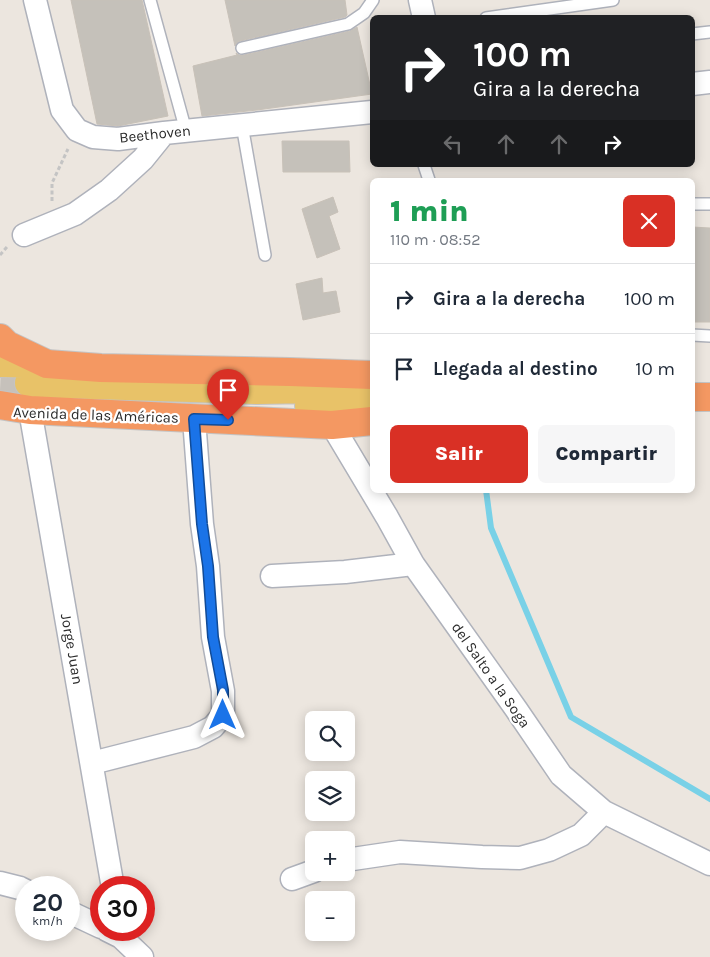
<!DOCTYPE html>
<html lang="es">
<head>
<meta charset="utf-8">
<style>
	:root { --surface:#fff; --page:#f6f6f7; --text:#1f2937; --muted:#747a83; --line:#e0e1e3; --accent:#d93025 }
	body { margin:0; font-family:Karla,sans-serif; background:var(--page); color:var(--text); height:100vh; display:flex; flex-direction:column; font-size:19px; white-space:nowrap }
	* { box-sizing:border-box; margin:0 }
	p { font-size:16px; color:var(--muted) }
	.icon { flex:none; width:28px; height:28px; fill:none; stroke:currentColor; stroke-width:2; stroke-linecap:round; stroke-linejoin:round }
	.map { position:relative; flex:1; overflow:hidden }
	.details { position:absolute; left:370px; top:178px; width:325px; height:315px; display:flex; flex-direction:column; background:var(--surface); border-radius:8px; box-shadow:0 2px 12px #0003 }
	.details>* { flex:none }
	.top-card { position:absolute; left:370px; top:15px; width:325px; height:152px; border-radius:8px; box-shadow:0 2px 12px #0003; background:#202124; color:#fff; overflow:hidden }
	.controls { position:absolute; left:305px; top:711px; display:grid; gap:10px }
	.controls a { display:grid; place-items:center; width:50px; height:50px; border-radius:8px; background:var(--surface); box-shadow:0 2px 12px #0003; font-size:25px }
	.speed { position:absolute; left:15px; top:876px; display:flex; gap:10px; font-size:25px; font-weight:700; text-align:center }
	.speed>* { display:grid; place-content:center; width:65px; height:65px; border-radius:50%; background:var(--surface); box-shadow:0 2px 12px #0003; line-height:1 }
	.speed small { font-size:12px; font-weight:400 }
	.speed .limit { border:8px solid #d22; background:#fff; color:#111 }
	.pin { position:absolute; display:grid; place-items:center; width:42px; height:42px; color:#fff; margin:-51px -21px; border-radius:50% 50% 50% 0; rotate:-45deg; box-shadow:0 0 5px #0007 }
	.pin .icon { rotate:45deg }
	.me { position:absolute; width:55px; margin:-28px; rotate:0deg; stroke-linejoin:round; filter:drop-shadow(0 0 4px #0008) }
	.turn { display:flex; align-items:center; gap:18px; height:105px; padding:0 20px; font-size:22px }
	.turn .icon { width:65px; height:65px; stroke-width:2.5 }
	.turn b { display:block; font-size:35px; line-height:42px }
	.lanes { display:flex; align-items:center; height:48px; padding:0 20px; background:#0003; justify-content:center; gap:25px; direction:ltr }
	.lanes .off { opacity:.35 }
	.round { display:grid; place-items:center; flex:none; width:52px; height:52px; border-radius:8px; background:var(--page) }
	.head { display:flex; align-items:center; justify-content:space-between; height:85px; padding:0 20px }
	h1 { font-size:30px; font-weight:800; line-height:38px; color:#1e9e55 }
	.cta { display:flex; gap:10px; margin-top:auto; padding:10px 20px }
	.cta a { flex:1; height:58px; border-radius:8px; background:var(--accent); color:#fff; font-size:20px; font-weight:800; line-height:58px; text-align:center }
	.cta a+a { background:var(--page); color:var(--text) }
	ul { padding:0; list-style:none }
	li { display:flex; align-items:center; gap:15px; height:70px; padding:0 20px; border-top:1px solid var(--line) }
	li div { flex:1 }
	li b { display:block; font-size:19px }
	li em { font-style:normal }
	.map>svg:first-child { display:block }
	.lines { fill:none; stroke-linecap:round; stroke-linejoin:round }
	.stream { stroke:#79d1e7; stroke-width:6 }
	.building { fill:#c5c1ba; stroke:#c8c1b8 }
	.primary-tunnel { stroke:#c6c1bb; stroke-width:28; stroke-dasharray:28 14; stroke-linecap:butt }
	.lane-casing { stroke:#afb2bb; stroke-width:14 }
	.street-casing { stroke:#afb2bb; stroke-width:25 }
	.primary-casing { stroke:#c4c4c4; stroke-width:30 }
	.highway-casing { stroke:#c4c4c4; stroke-width:30 }
	.path { stroke:#c4c4c4; stroke-width:3; stroke-dasharray:4 2.5; stroke-linecap:butt }
	.lane { stroke:#fff; stroke-width:11 }
	.street { stroke:#fff; stroke-width:22 }
	.primary { stroke:#e8c268; stroke-width:28 }
	.highway { stroke:#f49862; stroke-width:28 }
	.route-casing { stroke:#114b97; stroke-width:12 }
	.route { stroke:#1a73e8; stroke-width:9 }
	.labels { text-anchor:middle; dominant-baseline:central; stroke-width:4.5; stroke-linejoin:round; paint-order:stroke }
	.street-label { font-size:15px; fill:#2c2c2c; stroke:#fff }
</style>
</head>
<body>
<div class="map">
<svg width="710" height="957" viewBox="0 0 710 957">
	<rect width="100%" height="100%" fill="#ece6df"/>
	<g class="lines">
		<path class="stream" d="M486,490l5,38 80,189 139,82"/>
	</g>
	<path class="building" d="M71,0h71l26,116 -50,10 -21,-2z
		M225,0h120l2,15 -2,2 -105,24 -3,2 -2,3z
		M357,27l15,67 -115,16 -55,6 -9,-50 44,-11 -1,-2 3,2h5l106,-24z
		M282,141h67l1,31h-67z
		M333,197l5,15 -9,4 11,33 -23,9 -15,-49z
		M692,227l18,1v94h-18z
		M322,278l1,15 13,-2 4,21 -37,8 -7,-36z"/>
	<g class="lines">
		<path class="primary-tunnel" d="M0,391l31,1"/>
		<defs>
			<path id="lane" d="M150,0l36,131
				M486,18l127,-18
				M692,34l18,-2
				M242,48l106,-24 16,-11 9,-13
				M242,125l23,130
				M424,165l5,15
				M692,204h18
				M692,335l18,1"/>
			<path id="street" d="M35,0l27,110 15,20 16,7 25,2 46,-6 208,-21
				M420,0l4,18
				M692,84l18,-2
				M24,235l51,-21 34,-24 34,-31 21,-26
				M30,410l83,478
				M332,425l55,92 26,47 103,145 45,66 43,37 106,52
				M272,576l73,-4 68,-8
				M92,763l102,-26 19,-10 10,-12v-24l-10,-54 -5,-71 -6,-42 -8,-105
				M346,860l54,-8 82,5 38,1 29,-8 32,-15 23,-23
				M292,879l22,-8
				M0,883l20,5 6,3
				M69,912l32,15
				M107,930l14,7 21,20"/>
			<path id="primary" d="M0,363l47,1
				M29,383l228,7 115,-2
				M309,406l63,4"/>
			<path id="highway" d="M0,338l7,7 40,19 54,4 189,4 82,3
				M692,397h18
				M0,405l30,5 302,15 40,-4"/>
		</defs>
		<use href="#lane" class="lane-casing"/>
		<use href="#street" class="street-casing"/>
		<use href="#primary" class="primary-casing"/>
		<use href="#highway" class="highway-casing"/>
		<path class="path" d="M52,201v-18l16,-34
			M0,255l7,-8"/>
		<use href="#lane" class="lane"/>
		<use href="#street" class="street"/>
		<use href="#primary" class="primary"/>
		<use href="#highway" class="highway"/>
	</g>
	<g class="lines">
		<defs>
			<path id="route" d="M223,715v-25l-10,-53 -5,-71 -6,-42 -8,-105 34,1"/>
		</defs>
		<use href="#route" class="route-casing"/>
		<use href="#route" class="route"/>
	</g>
	<g class="labels">
		<g class="street-label">
			<text transform="translate(155 134) rotate(-6)">Beethoven</text>
			<text transform="translate(96 415) rotate(2)">Avenida de las Américas</text>
			<text transform="translate(72 649) rotate(80)">Jorge Juan</text>
			<text transform="translate(491 675) rotate(55)">del Salto a la Soga</text>
		</g>
	</g>
</svg>
<div class="controls">
<a><svg class="icon" aria-label="search" viewBox="0 0 24 24"><circle cx="10" cy="10" r="6"/><path d="M15 15l6 6"/></svg></a>
<a><svg class="icon" aria-label="layers" viewBox="0 0 24 24"><path d="M12 4l9 5-9 5-9-5zM3 14l9 5 9-5"/></svg></a>
<a>+</a>
<a>−</a>
</div>
<div class="speed"><div>20<small>km/h</small></div><div class="limit">30</div></div>
<div class="pin" style="left:228px;top:420px;background:#d93025"><svg class="icon" aria-label="arrive" viewBox="0 0 24 24"><path d="M6 21V4h12l-3 4 3 4H6"/></svg></div>
<svg class="me" style="left:223px;top:715px" viewBox="-20 -20 40 40"><path d="M0-17L14 15 0 8-14 15z" fill="#1a73e8" stroke="#fff" stroke-width="4"/></svg>
<div class="top-card">
<div class="turn"><svg class="icon" aria-label="right" viewBox="0 0 24 24"><path d="M7 20v-9h11M14 6l5 5-5 5"/></svg><div><b>100 m</b>Gira a la derecha</div></div>
<div class="lanes"><svg class="icon off" aria-label="left" viewBox="0 0 24 24"><path d="M17 20v-9H6M10 6l-5 5 5 5"/></svg><svg class="icon off" aria-label="ahead" viewBox="0 0 24 24"><path d="M12 20V5M6 11l6-6 6 6"/></svg><svg class="icon off" aria-label="ahead" viewBox="0 0 24 24"><path d="M12 20V5M6 11l6-6 6 6"/></svg><svg class="icon" aria-label="right" viewBox="0 0 24 24"><path d="M7 20v-9h11M14 6l5 5-5 5"/></svg></div>
</div>
<section class="details">
<div class="head"><div><h1>1 min</h1><p>110 m · 08:52</p></div><a class="round" style="background:#d93025;color:#fff"><svg class="icon" aria-label="close" viewBox="0 0 24 24"><path d="M6 6l12 12M18 6L6 18"/></svg></a></div>
<ul>
<li><svg class="icon" aria-label="right" viewBox="0 0 24 24"><path d="M7 20v-9h11M14 6l5 5-5 5"/></svg><div><b>Gira a la derecha</b></div><em>100 m</em></li>
<li><svg class="icon" aria-label="arrive" viewBox="0 0 24 24"><path d="M6 21V4h12l-3 4 3 4H6"/></svg><div><b>Llegada al destino</b></div><em>10 m</em></li>
</ul>
<div class="cta"><a>Salir</a><a>Compartir</a></div>
</section>
</div>
</body>
</html>
